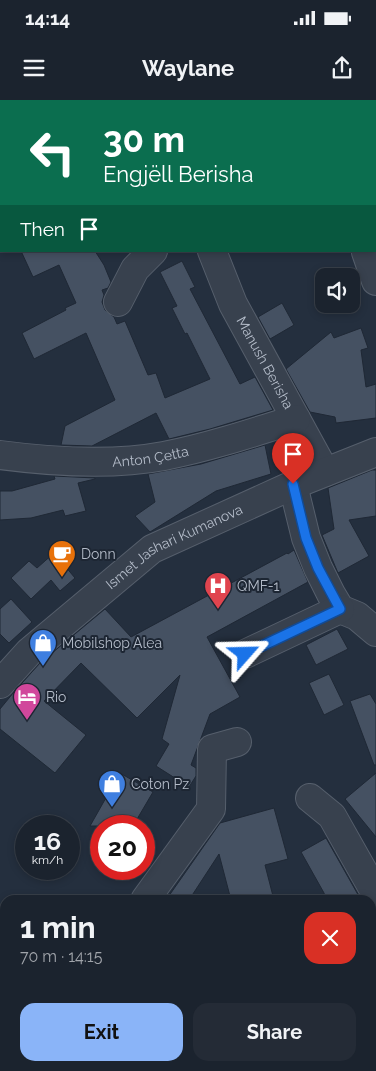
<!DOCTYPE html>
<html lang="en">
<head>
<meta charset="utf-8">
<style>
	:root { --surface:#1b232e; --page:#242b36; --text:#f1f3f6; --muted:#a0a4aa; --line:#39404a; --accent:#8ab4f8 }
	body { margin:0; font-family:Raleway,sans-serif; background:var(--page); color:var(--text); height:100vh; display:flex; flex-direction:column; font-size:19px; white-space:nowrap }
	* { box-sizing:border-box; margin:0 }
	p { font-size:16px; color:var(--muted) }
	.icon { flex:none; width:28px; height:28px; fill:none; stroke:currentColor; stroke-width:2; stroke-linecap:round; stroke-linejoin:round }
	.map { position:relative; flex:1; overflow:hidden }
	.details { position:absolute; left:0px; top:795px; width:376px; height:176px; display:flex; flex-direction:column; background:var(--surface); border-radius:15px 15px 0 0; box-shadow:0 2px 8px #0003,0 0 0 1px var(--line) }
	.details>* { flex:none }
	.hud { position:absolute; left:0px; top:0px; width:376px; height:152px; box-shadow:0 2px 8px #0003,0 0 0 1px var(--line); background:#0b6e4f; color:#fff; overflow:hidden }
	.fabs { position:absolute; left:315px; top:168px; display:grid; gap:10px }
	.fabs a { display:grid; place-items:center; width:45px; height:45px; border-radius:10px; background:var(--surface); box-shadow:0 2px 8px #0003,0 0 0 1px var(--line); font-size:25px }
	.speed { position:absolute; left:15px; top:715px; display:flex; gap:10px; font-size:25px; font-weight:700; text-align:center }
	.speed>* { display:grid; place-content:center; width:65px; height:65px; border-radius:50%; background:var(--surface); box-shadow:0 2px 8px #0003,0 0 0 1px var(--line); line-height:1 }
	.speed small { font-size:12px; font-weight:400 }
	.speed .limit { border:8px solid #d22; background:#fff; color:#111 }
	.pin { position:absolute; display:grid; place-items:center; width:42px; height:42px; color:#fff; margin:-51px -21px; border-radius:50% 50% 50% 0; rotate:-45deg; box-shadow:0 0 5px #0007 }
	.pin .icon { rotate:45deg }
	.me { position:absolute; width:55px; margin:-28px; rotate:65deg; stroke-linejoin:round; filter:drop-shadow(0 0 4px #0008) }
	.turn { display:flex; align-items:center; gap:18px; height:105px; padding:0 20px; font-size:22px }
	.turn .icon { width:65px; height:65px; stroke-width:2.5 }
	.turn b { display:block; font-size:35px; line-height:42px }
	.then { display:flex; align-items:center; height:48px; padding:0 20px; background:#0003; gap:10px; font-size:19px }
	.round { display:grid; place-items:center; flex:none; width:52px; height:52px; border-radius:15px; background:var(--page) }
	.summary { display:flex; align-items:center; justify-content:space-between; height:85px; padding:0 20px }
	h1 { font-size:30px; font-weight:700; line-height:38px }
	.button { display:flex; gap:10px; margin-top:auto; padding:10px 20px }
	.button a { flex:1; height:58px; border-radius:15px; background:var(--accent); color:#111; font-size:20px; font-weight:700; line-height:58px; text-align:center }
	.button a+a { background:var(--page); color:var(--text) }
	.status { display:flex; justify-content:space-between; align-items:center; height:35px; padding:0 25px; background:var(--surface); direction:ltr }
	.status svg { height:14px; fill:currentColor }
	header { display:flex; justify-content:space-between; align-items:center; height:65px; padding:0 20px; background:var(--surface); font-size:22px; font-weight:700 }
	.map>svg:first-child { display:block }
	.building { fill:#455162; stroke:#1f2835 }
	.lines { fill:none; stroke-linecap:round; stroke-linejoin:round }
	.minor-casing { stroke:#565f6c; stroke-width:30 }
	.minor { stroke:#38414e; stroke-width:28 }
	.route-casing { stroke:#114b97; stroke-width:12 }
	.route { stroke:#1a73e8; stroke-width:9 }
	.labels { text-anchor:middle; dominant-baseline:central; stroke-width:4; stroke-linejoin:round; paint-order:stroke }
	.street-label { font-size:14px; fill:#b4bcc9; stroke:#1d2633 }
	.poi-label { font-size:14px; fill:#b4bcc9; stroke:#1d2633; text-anchor:start }
</style>
</head>
<body>
<div class="status"><b>14:14</b><svg viewBox="0 0 49 12"><path d="M0 12V9h3v3zM5 12V6h3v6zM10 12V3h3v9zM15 12V0h3v12zM26 1h20v11H26zM47 4h2v5h-2z"/></svg></div>
<header><svg class="icon" aria-label="menu" viewBox="0 0 24 24"><path d="M4 6h16M4 12h16M4 18h16"/></svg>Waylane<svg class="icon" aria-label="share" viewBox="0 0 24 24"><path d="M12 15V3M7 8l5-5 5 5M5 13v7h14v-7"/></svg></header>
<div class="map">
<svg width="376" height="971" viewBox="0 0 376 971">
	<rect width="100%" height="100%" fill="#242f3e"/>
	<path class="building" d="M21,151h74l9,14 7,17 -3,6 -6,2 2,5 -2,7 3,8 9,7 3,7 8,-3 23,54 8,-2 9,25 45,-19 -23,-46 -2,1 -13,-26 5,-2 -17,-34 22,-11 13,26 -5,2 50,95 15,-7 18,33 -63,19 -41,10 -13,-26 -64,33 -31,-1 4,-19 50,-26 -29,-67 -52,26 -12,-26 44,-23 -1,-2 11,-5 -17,-38 -26,12z
		M282,203l12,22 -24,14 -12,-22z
		M361,228l7,20 -7,2 5,37 10,-3v34l-40,5 -1,-6 -25,-5 -24,-43 45,-37 3,6z
		M265,345l6,29 -55,17 -66,41 -15,-16 20,-14 -7,-28 53,-10z
		M372,370h4v46l-27,4 20,36 -31,17 -16,-38 12,-6 -6,-41z
		M54,376l41,2v1l-17,4 8,28 -21,5 -2,-6 -32,8 -31,2v-29h12l43,-12z
		M294,450l14,32 -101,55 33,60 -30,17 -19,51 5,3v8l-7,11 -33,-21 13,-22 -7,-5 18,-64 -43,43 -56,-55 -37,38 42,34 -31,38 -55,-44v-20l14,-17 26,-29 65,-54 26,28 156,-84 1,1z
		M54,453l21,25 -15,13 -9,-11 -20,19 -20,-21 18,-17 8,7z
		M11,499l21,23 -23,21 -9,-9v-25z
		M337,529l11,20 -32,16 -10,-20z
		M329,574l15,31 -20,10 -15,-32z
		M370,594l6,10v61h-2l-24,-64z
		M120,673l33,19 -20,34h-43z
		M376,673v64l-31,-38z
		M274,708l14,51 -23,6 9,35h-43l-12,-46 -30,46h-23l54,-77z
		M326,738l35,62h-35l-2,-7 -23,-41z"/>
	<g class="lines">
		<defs>
			<g id="minor">
				<path d="M150,0v1"/>
				<path d="M330,1l3,-1"/>
				<path id="s1" d="M212,151l21,53 92,168"/>
				<path d="M366,152l10,29"/>
				<path d="M118,202l17,-33 18,-18"/>
				<path id="s2" d="M0,355c53,7 111,11 164,1 45,-9 88,-23 132,-37"/>
				<path d="M293,385l13,53 12,30 13,26 9,15 17,7 19,16"/>
				<path d="M245,554l95,-45"/>
				<path id="s3" d="M0,584l29,-32 123,-103 141,-64 83,-33"/>
				<path d="M310,698l22,18 44,78"/>
				<path d="M145,800l66,-91 1,-60 25,-7"/>
				<path d="M371,827l5,-3"/>
				<path d="M257,966l5,5"/>
				<path d="M127,971l14,-5"/>
			</g>
		</defs>
		<use href="#minor" class="minor-casing"/>
		<use href="#minor" class="minor"/>
	</g>
	<g class="lines">
		<defs>
			<path id="route" d="M245,554l95,-45 -22,-41 -12,-30 -13,-54"/>
		</defs>
		<use href="#route" class="route-casing"/>
		<use href="#route" class="route"/>
	</g>
	<defs>
		<symbol id="cafe-pin" viewBox="-11 -11 22 30"><path d="M0 17L-7.5 6A9.5 9.5 0 1 1 7.5 6Z" fill="#e8710a" stroke="#1d2633"/><path d="M-5.5-4.5H6V0H3Q3 3.5 0 3.5H-2.5Q-5.5 3.5-5.5 0ZM3-3.2v2h1.7v-2ZM-6 4.5H4V6H-6Z" fill="#fff"/></symbol>
		<symbol id="hospital-pin" viewBox="-11 -11 22 30"><path d="M0 17L-7.5 6A9.5 9.5 0 1 1 7.5 6Z" fill="#e0444e" stroke="#1d2633"/><path d="M-5-5h3v3.5h4V-5h3V5h-3V1.5h-4V5h-3Z" fill="#fff"/></symbol>
		<symbol id="shop-pin" viewBox="-11 -11 22 30"><path d="M0 17L-7.5 6A9.5 9.5 0 1 1 7.5 6Z" fill="#3f7fe0" stroke="#1d2633"/><path d="M-5-2.5h2.3a2.7 3.5 0 0 1 5.4 0H5L5.5 6h-11ZM-1.5-2.5h3a1.5 2.3 0 0 0-3 0Z" fill="#fff"/></symbol>
		<symbol id="hotel-pin" viewBox="-11 -11 22 30"><path d="M0 17L-7.5 6A9.5 9.5 0 1 1 7.5 6Z" fill="#d1479c" stroke="#1d2633"/><path d="M-6-4.5h1.5V1H6V5H4.5V3h-9V5H-6ZM-4 0a1.8 1.8 0 1 1 3.6 0ZM.5 0V-2.5h3Q6-2.5 6 0Z" fill="#fff"/></symbol>
	</defs>
	<g fill-rule="evenodd">
		<use href="#cafe-pin" x="46" y="438" width="32" height="43"/>
		<use href="#hospital-pin" x="202" y="470" width="32" height="43"/>
		<use href="#shop-pin" x="27" y="527" width="32" height="43"/>
		<use href="#hotel-pin" x="11" y="581" width="32" height="43"/>
		<use href="#shop-pin" x="96" y="668" width="32" height="43"/>
	</g>
	<g class="labels">
		<g class="street-label">
			<text stroke="none"><textPath href="#s1" startOffset="124">Manush Berisha</textPath></text>
			<text stroke="none"><textPath href="#s2" startOffset="151">Anton Çetta</textPath></text>
			<text stroke="none"><textPath href="#s3" startOffset="224">Ismet Jashari Kumanova</textPath></text>
		</g>
		<g class="poi-label">
			<text x="81" y="454">Donn</text>
			<text x="237" y="486">QMF-1</text>
			<text x="62" y="543">Mobilshop Alea</text>
			<text x="46" y="597">Rio</text>
			<text x="131" y="684">Coton Pz</text>
		</g>
	</g>
</svg>
<div class="fabs">
<a><svg class="icon" aria-label="sound" viewBox="0 0 24 24"><path d="M4 9h4l5-4v14l-5-4H4zM17 9q2 3 0 6"/></svg></a>
</div>
<div class="speed"><div>16<small>km/h</small></div><div class="limit">20</div></div>
<div class="pin" style="left:293px;top:384px;background:#d93025"><svg class="icon" aria-label="arrive" viewBox="0 0 24 24"><path d="M6 21V4h12l-3 4 3 4H6"/></svg></div>
<svg class="me" style="left:245px;top:554px" viewBox="-20 -20 40 40"><path d="M0-17L14 15 0 8-14 15z" fill="#1a73e8" stroke="#fff" stroke-width="4"/></svg>
<div class="hud">
<div class="turn"><svg class="icon" aria-label="left" viewBox="0 0 24 24"><path d="M17 20v-9H6M10 6l-5 5 5 5"/></svg><div><b>30 m</b>Engjëll Berisha</div></div>
<div class="then">Then<svg class="icon" aria-label="arrive" viewBox="0 0 24 24"><path d="M6 21V4h12l-3 4 3 4H6"/></svg></div>
</div>
<section class="details">
<div class="summary"><div><h1>1 min</h1><p>70 m · 14:15</p></div><a class="round" style="background:#d93025;color:#fff"><svg class="icon" aria-label="close" viewBox="0 0 24 24"><path d="M6 6l12 12M18 6L6 18"/></svg></a></div>
<div class="button"><a>Exit</a><a>Share</a></div>
</section>
</div>
</body>
</html>
